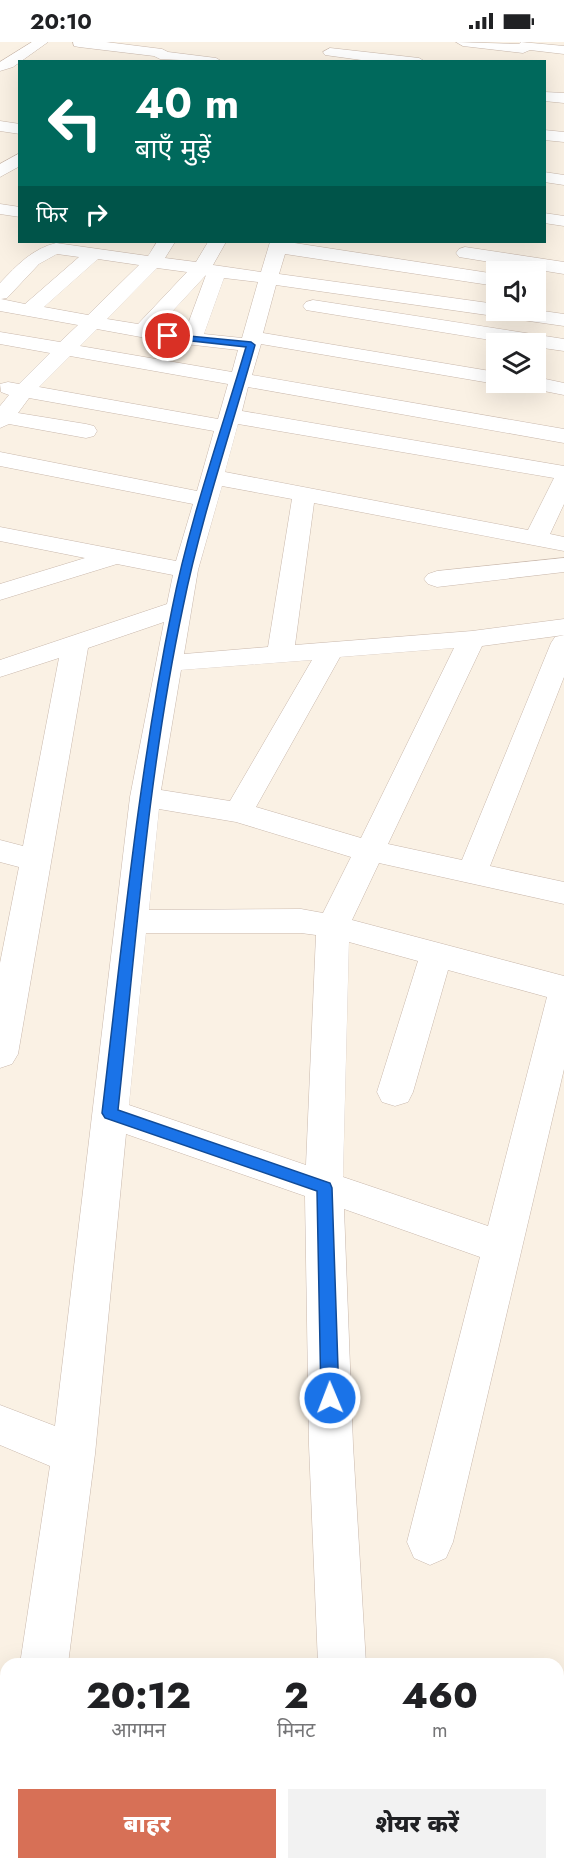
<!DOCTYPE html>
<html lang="hi">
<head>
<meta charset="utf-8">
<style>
	:root { --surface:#fff; --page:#f2f2f2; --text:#202124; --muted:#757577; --accent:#d77056 }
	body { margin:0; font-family:Jost,"Noto Sans Devanagari",sans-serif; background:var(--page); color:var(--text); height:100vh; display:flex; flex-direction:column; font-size:22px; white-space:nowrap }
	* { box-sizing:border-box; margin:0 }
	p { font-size:20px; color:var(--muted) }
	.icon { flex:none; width:33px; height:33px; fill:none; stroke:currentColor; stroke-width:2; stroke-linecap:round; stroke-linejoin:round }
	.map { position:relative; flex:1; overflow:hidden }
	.sheet { position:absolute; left:0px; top:1616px; width:564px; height:212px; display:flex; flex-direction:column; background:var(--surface); border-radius:18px 18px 0 0; box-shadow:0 6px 24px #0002 }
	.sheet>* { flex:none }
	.banner { position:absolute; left:18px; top:18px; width:528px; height:183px; border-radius:0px; box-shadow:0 6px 24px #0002; background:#00695c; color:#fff; overflow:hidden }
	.tools { position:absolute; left:486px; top:219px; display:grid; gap:12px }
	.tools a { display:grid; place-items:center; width:60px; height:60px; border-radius:0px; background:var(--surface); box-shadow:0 6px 24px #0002; font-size:30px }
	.pin { position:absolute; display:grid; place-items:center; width:51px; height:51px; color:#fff; margin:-26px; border:3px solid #fff; border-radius:50%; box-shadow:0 2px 6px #0007 }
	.me { position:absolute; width:66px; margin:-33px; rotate:359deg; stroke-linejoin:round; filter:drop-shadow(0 0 4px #0008) }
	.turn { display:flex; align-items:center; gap:21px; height:126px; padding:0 18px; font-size:27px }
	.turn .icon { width:78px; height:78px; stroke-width:2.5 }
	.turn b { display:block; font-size:42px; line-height:51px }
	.then { display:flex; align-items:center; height:57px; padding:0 18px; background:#0003; gap:12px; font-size:22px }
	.eta { display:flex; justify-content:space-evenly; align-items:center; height:102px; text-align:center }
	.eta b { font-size:36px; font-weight:800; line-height:42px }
	.cta { display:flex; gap:12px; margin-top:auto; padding:12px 18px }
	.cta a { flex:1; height:69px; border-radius:0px; background:var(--accent); color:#fff; font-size:24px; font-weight:800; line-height:69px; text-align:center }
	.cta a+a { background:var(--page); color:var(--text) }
	.status { display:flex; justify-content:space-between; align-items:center; height:42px; padding:0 30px; background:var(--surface); direction:ltr }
	.status svg { height:16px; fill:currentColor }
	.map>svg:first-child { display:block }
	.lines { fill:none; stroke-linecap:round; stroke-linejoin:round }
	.minor-casing { stroke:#c9b8ac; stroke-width:1 }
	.minor { fill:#fff; fill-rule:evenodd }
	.route { fill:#1a73e8; stroke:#114b97; stroke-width:1.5 }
</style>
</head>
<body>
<div class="status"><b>20:10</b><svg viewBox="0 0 49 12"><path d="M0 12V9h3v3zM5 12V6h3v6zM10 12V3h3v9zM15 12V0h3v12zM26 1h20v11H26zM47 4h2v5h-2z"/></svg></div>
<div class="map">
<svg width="564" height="1826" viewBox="0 0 564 1826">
	<rect width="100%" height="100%" fill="#faf1e4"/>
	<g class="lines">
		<defs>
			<path id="minor" d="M32,0h16l-35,25 -13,4v-9z
				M73,0h33l56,7 6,3 48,6 7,4 -63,-3 -6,-3 -75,-9 -5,-1z
				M456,0l63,2 2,-2 43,4v8l-34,-4 -7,3 -60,-7z
				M330,6l89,10 7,4h-50l-51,-7 -2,-3z
				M544,50l20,1v10l-20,-2z
				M0,79l20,3v10l-20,-3z
				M544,88l20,2v10l-20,-2z
				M20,111v13l-20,11v-13z
				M544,130l20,3v10l-20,-3z
				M0,162l20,3v10l-20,-3z
				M544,171l20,3v10l-20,-3z
				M157,200h18l-10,16 31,4 12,-20h18l-13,23 48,7 9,-30h18l208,32v12l-211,-32 -6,20 217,30v6h40l28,4v12l-288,-41 -13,48 233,39v10h7l-7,2 -235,-40 -9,31 312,54v14l-316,-56 -6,24 322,55v38l-14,30 14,3v14l-250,-48 -19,142 177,-14 92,-12v16l-82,11 -94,198 74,16 89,-217 4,-6 9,-2v42l-74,189 74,16v22l-185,-41 -27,57 212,56v93l-111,473 -7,16 -16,7 -16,-7 -7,-16 73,-285 -136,-48 9,236 13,219h-48l-9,-219 -4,-249 -179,-62 -31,320 -27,210h-48l30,-198 -50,-21v-40l55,21 75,-629 34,-175 -76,26 -70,406 -6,10 -12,4v-105l19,-96 -19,-5v-22l23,6 36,-188 -59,19v-17l167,-56 6,-29 -56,-11 -117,36v-16l85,-26 -85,-17v-14l176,34 17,-57 -193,-38v-14l197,39 17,-60 -185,-33 -11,15 68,11 8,2 3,5 -3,5 -8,2 -77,-14 -9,4v-22l9,-11 -8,-3 -1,-8 8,-2 11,2 31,-31 -50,-9v-12l60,10 18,-17 -78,-14v-28c17,-18 32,-34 56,-40l92,13zM57,212l22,3 -54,47 -24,-5 6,-1 32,-34zM98,217l41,6 -51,50 -44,-8zM157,226l30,4 -49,52 -31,-5zM206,233l-21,57 -28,-4zM224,236l34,4 -16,56 -38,-4zM97,287l71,13 70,8 -6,22 -152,-26zM70,314l158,28 -10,35 -179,-32zM238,382l316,54 -26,52 -303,-58zM222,444l70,13 -24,148 -84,7 14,-84zM454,606l-93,190 -105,-31 84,-150zM312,618l-82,141 -69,-11 20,-120zM159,767l77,13 115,35 -28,56 -22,-4 -152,1zM146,891h155l15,2 -10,230 -177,-60zM349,900l69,19 -41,131 5,10 13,4 13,-4 5,-10 35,-122 99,27 -59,229 -145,-49z
				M465,205l99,15v12l-105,-17 -3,-4 3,-4z
				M313,258l251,39v12l-28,-4v-3h-21l-209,-34 -3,-4 3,-4z
				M536,335l28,6v12l-45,-9 -3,-4h20z
				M564,516v14l-127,15 -9,-3 -4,-5 4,-5 9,-3z
				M6,1800v21h37l-1,5h-42v-24z
				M325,1821h52v5h-52z
				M443,1821h64l2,5h-64z"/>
		</defs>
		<use href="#minor" class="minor-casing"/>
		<use href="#minor" class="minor"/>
	</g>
	<path class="route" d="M168,292l83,8 4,3c-24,86 -54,173 -72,262 -35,165 -47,335 -65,503l212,73 2,5 7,210 -3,6 -6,2 -6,-2 -3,-6 -4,-207 -212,-73 -3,-5c20,-168 36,-337 70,-504 17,-87 49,-177 74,-262l-81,-9v-3z"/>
</svg>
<div class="tools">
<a><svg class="icon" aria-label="sound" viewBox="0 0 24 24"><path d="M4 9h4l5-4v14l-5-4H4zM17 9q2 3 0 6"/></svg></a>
<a><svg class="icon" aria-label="layers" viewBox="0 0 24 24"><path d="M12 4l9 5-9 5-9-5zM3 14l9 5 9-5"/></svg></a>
</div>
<div class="pin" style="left:168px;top:294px;background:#d93025"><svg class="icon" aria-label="arrive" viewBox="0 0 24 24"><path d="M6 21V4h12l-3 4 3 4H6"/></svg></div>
<svg class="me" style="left:330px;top:1356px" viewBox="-20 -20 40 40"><circle r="17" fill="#1a73e8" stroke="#fff" stroke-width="3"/><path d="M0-11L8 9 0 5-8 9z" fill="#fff"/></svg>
<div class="banner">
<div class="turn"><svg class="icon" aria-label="left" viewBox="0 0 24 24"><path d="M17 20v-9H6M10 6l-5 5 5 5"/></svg><div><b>40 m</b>बाएँ मुड़ें</div></div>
<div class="then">फिर<svg class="icon" aria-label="right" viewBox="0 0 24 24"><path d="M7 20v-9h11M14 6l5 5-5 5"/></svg></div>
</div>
<section class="sheet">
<div class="eta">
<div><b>20:12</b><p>आगमन</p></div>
<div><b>2</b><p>मिनट</p></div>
<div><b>460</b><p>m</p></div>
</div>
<div class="cta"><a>बाहर</a><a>शेयर करें</a></div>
</section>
</div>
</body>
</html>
